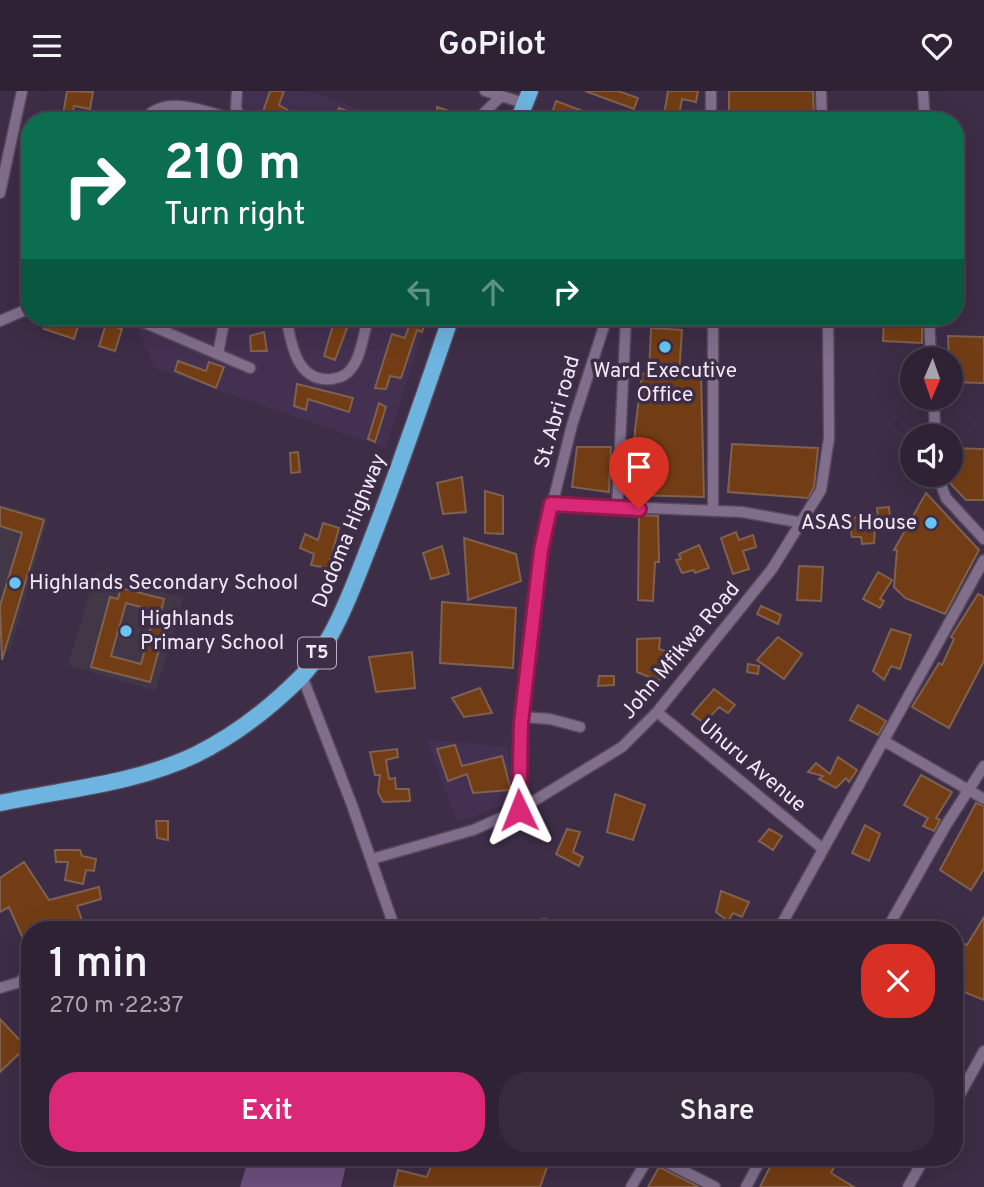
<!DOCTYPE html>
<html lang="en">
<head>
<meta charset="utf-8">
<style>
	:root { --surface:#2e2234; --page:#362a3c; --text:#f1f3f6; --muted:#a7a4ac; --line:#493f4f; --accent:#db2777 }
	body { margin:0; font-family:Overpass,sans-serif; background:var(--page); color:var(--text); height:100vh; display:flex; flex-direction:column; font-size:26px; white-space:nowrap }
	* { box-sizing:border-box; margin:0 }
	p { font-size:23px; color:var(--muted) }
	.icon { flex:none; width:38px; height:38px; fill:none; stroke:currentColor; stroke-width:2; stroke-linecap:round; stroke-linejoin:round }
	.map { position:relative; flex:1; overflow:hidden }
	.sheet { position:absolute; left:21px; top:830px; width:942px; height:245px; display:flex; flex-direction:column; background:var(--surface); border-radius:28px; box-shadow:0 7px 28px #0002,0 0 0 2px var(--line) }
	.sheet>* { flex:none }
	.banner { position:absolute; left:21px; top:21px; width:943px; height:214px; border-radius:28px; box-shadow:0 7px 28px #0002,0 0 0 2px var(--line); background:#0b6e4f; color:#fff; overflow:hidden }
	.needle { width:46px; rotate:182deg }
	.controls { position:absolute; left:900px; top:256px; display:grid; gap:14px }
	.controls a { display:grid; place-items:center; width:63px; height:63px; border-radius:50%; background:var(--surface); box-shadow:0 7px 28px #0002,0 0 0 2px var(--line); font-size:35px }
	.pin { position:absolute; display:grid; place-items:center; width:60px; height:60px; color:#fff; margin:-72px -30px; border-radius:50% 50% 50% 0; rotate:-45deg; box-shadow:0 0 7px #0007 }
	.pin .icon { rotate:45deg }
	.me { position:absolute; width:77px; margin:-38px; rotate:358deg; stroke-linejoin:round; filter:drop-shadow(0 0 5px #0008) }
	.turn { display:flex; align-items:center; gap:24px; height:147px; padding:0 28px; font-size:32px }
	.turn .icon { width:91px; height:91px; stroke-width:2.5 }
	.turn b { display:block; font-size:49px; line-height:60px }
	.lanes { display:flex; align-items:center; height:66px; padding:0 28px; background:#0003; justify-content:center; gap:35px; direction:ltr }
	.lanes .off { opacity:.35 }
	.round { display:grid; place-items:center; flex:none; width:74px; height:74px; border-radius:28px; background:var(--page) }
	.head { display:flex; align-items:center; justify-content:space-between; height:119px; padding:0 28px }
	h1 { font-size:42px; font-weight:600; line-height:52px }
	.action { display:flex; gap:14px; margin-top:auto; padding:14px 28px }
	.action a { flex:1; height:80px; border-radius:28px; background:var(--accent); color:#fff; font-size:28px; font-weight:600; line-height:80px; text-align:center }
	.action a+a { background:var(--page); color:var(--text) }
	header { display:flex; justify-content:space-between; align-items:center; height:91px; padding:0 28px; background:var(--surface); font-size:32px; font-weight:600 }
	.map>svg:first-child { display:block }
	.built { fill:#443050 }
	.education { fill:#423747 }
	.green { fill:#6c4e7d }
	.building { fill:#723d14; stroke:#7f614e; stroke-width:2; fill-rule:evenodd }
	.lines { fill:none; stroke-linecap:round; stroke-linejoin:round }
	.minor-casing { stroke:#56485d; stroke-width:13 }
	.trunk-casing { stroke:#56485d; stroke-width:19 }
	.minor { stroke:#806e8b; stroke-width:10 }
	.trunk { stroke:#6db4e0; stroke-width:16 }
	.route-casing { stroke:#8e194d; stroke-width:18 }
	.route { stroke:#db2777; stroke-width:12 }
	.poi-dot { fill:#66c4ef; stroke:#3d2d46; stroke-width:2.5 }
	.labels { text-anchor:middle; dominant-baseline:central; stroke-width:7; stroke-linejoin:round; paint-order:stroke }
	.shield { fill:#3d2d46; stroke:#bcb1c3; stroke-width:2 }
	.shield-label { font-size:19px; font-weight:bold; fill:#f3e9f9 }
	.poi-label { font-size:21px; fill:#f3e9f9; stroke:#3d2d46; text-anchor:start }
	.street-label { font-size:21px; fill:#f3e9f9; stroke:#3d2d46 }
</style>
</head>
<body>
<header><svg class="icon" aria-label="menu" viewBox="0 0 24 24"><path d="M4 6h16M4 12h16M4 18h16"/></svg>GoPilot<svg class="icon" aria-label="heart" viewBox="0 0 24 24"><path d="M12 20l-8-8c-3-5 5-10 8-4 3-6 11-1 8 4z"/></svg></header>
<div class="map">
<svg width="984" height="1096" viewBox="0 0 984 1096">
	<rect width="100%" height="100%" fill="#3d2d46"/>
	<path class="built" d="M245,0h65l83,30h-160z
		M177,16l48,14h-55z
		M132,226h296l-43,131 -230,-80z
		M426,648l81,8 9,54 -59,21z"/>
	<path class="education" d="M0,413l48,14 -38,133 -10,-3z
		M96,481l87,26 -27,93 -88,-26z"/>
	<path class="green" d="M249,1066h99l-7,30h-101z"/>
	<path class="building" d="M67,0l26,1 -3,17 -16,-3 -3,15h-9z
		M270,0h14l-5,14 28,16h-28l-17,-6z
		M585,0h33l20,7 -4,11z
		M668,0h30l-2,11 -14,-3 -4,22h-15z
		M729,0h84l1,30h-85z
		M556,10l51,19v1h-26l-28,-11z
		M437,16l33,11 -1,3h-32z
		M339,17l32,12v1h-37z
		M58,226h23l-7,22 -30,-10 4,-11 8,3z
		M412,226h15l-5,15 -5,-2 -16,48 -11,-2 -4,13 -11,-1 17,-54 13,4z
		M884,226h38v26l-39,-2z
		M334,231l13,6 -12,32 -11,-4z
		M106,233l16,5 -7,22 -16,-5z
		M651,237l31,2 -3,45h22l3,122 -72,-2 3,-65 7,-56h7z
		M264,241l3,19h-16l-1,-15z
		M948,245l36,1v46l-34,-1z
		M178,270l28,10 3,-9 15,5 -8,21 -41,-17z
		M297,293l56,14 -4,14 -41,-13 -2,11 -12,-4z
		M379,312l7,4 -11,35 -7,-3z
		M732,353l86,4 -4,39 -6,11 -80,-6z
		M577,356h34l-2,45 -37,-5z
		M950,357l34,1v51h-18l-17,-18z
		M298,361l2,20 -9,1 -1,-20z
		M462,386l4,35 -23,2 -6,-31z
		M485,400l18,5v38l-18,-1z
		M926,402l53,57 -34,64 -40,-16 -11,-11 3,-37h-3z
		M0,416l44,13 -42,140 -2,-54 22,-73 -22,-7z
		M889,416l1,12h-12l-1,-11z
		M639,424l19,1 1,46h-4l-2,39 -15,-1z
		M876,425l-2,27 -12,1 -1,-7h-9l-4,-19z
		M323,432l16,5 -11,40 -17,-3 3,-11 -14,-6 5,-14 13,6z
		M736,441l3,8 14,-5 3,12 -13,4 6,18 -16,5 -12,-36z
		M464,447l52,16 5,27 -53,19z
		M699,454l10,23 -14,5 -1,-3 -12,3 -6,-13 5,-1 -2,-5z
		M442,455l7,28 -18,5 -8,-26z
		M799,475l24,1 -2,34 -24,-1z
		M878,481l14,8 -12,19 4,2 -4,7 -17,-9z
		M121,497l43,11 -3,13 8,2 -19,68 -59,-15 19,-70 8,2zM126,512l29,8 -14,53 -30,-8z
		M978,503l6,3v64l-35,67 -37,-21 27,-44 3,2 12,-26 -3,-2z
		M442,511l74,6 -3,60 -73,-5z
		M761,515l20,9 -3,9 -21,-10z
		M891,538l20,6 -11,34 -9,-3 -7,14 -11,-9z
		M778,546l24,17 -18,25 -27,-19z
		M660,547l-1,11 12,4 -12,28 -22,-9v-33z
		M412,561l3,36 -39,4 -7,-35z
		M748,573l11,2 -1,8 -11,-2z
		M599,585h15v9l-16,1z
		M480,597l12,25 -28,4 -12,-19z
		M714,598l21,16 -7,8 -9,-6 -15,16 -12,-9z
		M858,614l28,16 -8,14 -28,-15z
		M455,654l7,21 40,-10 9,34 -38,3 -6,-19 -19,7 -11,-32z
		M397,658l1,8 -12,3 3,19 6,-1 1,11h13l1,12 -27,1 -5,-10 2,-17h-5l-5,-23z
		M838,666l19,13 -8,12 -3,-4 -10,10 -17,-9 4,-3 -15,-4 8,-9 14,11z
		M921,684l31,17 -16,26 4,2 -6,11 -11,-5 5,-8 -24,-13z
		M615,703l30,11 -12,35 -26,-8z
		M976,712l8,3v63l-13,21 -31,-20z
		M156,730h12v19l-11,-2z
		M865,734l15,9 -11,27 -17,-8z
		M567,738l13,3 -7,20 10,5 -4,9 -23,-12z
		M769,738l13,7 -9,14 -14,-9z
		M55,759h25l2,6 14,3 -2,12 -8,-1 -3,14 -18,-4 3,-18h-12z
		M24,771l25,38 50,-13 2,12 -24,7 8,23h-55v25l-21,-47 -9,5v-34z
		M721,800l28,11 -7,15 -9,-4 -5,8 -12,-9z
		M984,826v83l-30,-12v-31l8,-14 5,2z
		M0,928l26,28 -26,25z
		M434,1066h73l23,8 1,-4 16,6 -7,20h-146l4,-17 29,7z
		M775,1066h65l-9,16 23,14h-94z
		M659,1076l40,20h-51z"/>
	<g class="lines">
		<defs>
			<path id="minor" d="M237,0l-1,17 6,13
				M485,0l39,12
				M711,0v30
				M821,0l1,30
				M923,0l2,30
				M143,30c22,-30 66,-7 98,0
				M476,30l25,-25
				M0,102l22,-102
				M131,226l119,51
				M286,226c5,27 11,66 46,62 8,-1 15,-4 19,-10 11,-14 12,-36 18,-52
				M713,226v194
				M929,226l2,42
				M0,230l30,-13
				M218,263l7,-37
				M934,306l1,39
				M937,383l9,24 38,41
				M551,413l191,8 61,11
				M617,417l9,-191
				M302,585l50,129 43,124
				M657,621l166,137
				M522,626l28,2 30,8
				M884,650l100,58
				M519,719v-65l22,-195 31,-125 35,-108
				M372,768l101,-29 46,-20 103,-63 35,-35 115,-143 49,-79 8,-52 -1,-121
				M544,833l2,5
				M779,838l205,-369
				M887,838l59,-104 38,-59
				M0,897l20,-6 10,-13
				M954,1014l30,-54
				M656,1066l59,30
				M631,1096l18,-30
				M746,1096l16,-30
				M908,1096l17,-30"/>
			<path id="trunk" d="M518,30l12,-30
				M0,712c65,-14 134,-19 195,-48 39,-19 75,-47 106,-78 34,-36 54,-95 72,-141 28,-72 53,-146 78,-219"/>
		</defs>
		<use href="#minor" class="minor-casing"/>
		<use href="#trunk" class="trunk-casing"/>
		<use href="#minor" class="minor"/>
		<use href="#trunk" class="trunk"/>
	</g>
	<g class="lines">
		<defs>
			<path id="route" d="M519,719l2,-87 20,-173 10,-46 88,5"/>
		</defs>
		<use href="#route" class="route-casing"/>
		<use href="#route" class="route"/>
	</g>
	<g class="poi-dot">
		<circle cx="665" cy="256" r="7"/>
		<circle cx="931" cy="432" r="7"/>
		<circle cx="15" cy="492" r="7"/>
		<circle cx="126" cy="540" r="7"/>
	</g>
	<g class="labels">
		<rect class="shield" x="298" y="546.5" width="38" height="31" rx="5"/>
		<g class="shield-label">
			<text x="317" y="562">T5</text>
		</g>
		<g class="poi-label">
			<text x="665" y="280" text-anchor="middle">Ward Executive<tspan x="665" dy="24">Office</tspan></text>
			<text x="917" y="432" text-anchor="end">ASAS House</text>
			<text x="29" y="492">Highlands Secondary School</text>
			<text x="140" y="528">Highlands<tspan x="140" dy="24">Primary School</tspan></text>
		</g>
		<g class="street-label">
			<text transform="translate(558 321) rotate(-74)">St. Abri road</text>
			<text transform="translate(350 440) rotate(-68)">Dodoma Highway</text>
			<text transform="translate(681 560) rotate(-50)">John Mfikwa Road</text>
			<text transform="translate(752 675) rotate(40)">Uhuru Avenue</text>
		</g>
	</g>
</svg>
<div class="controls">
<a><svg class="needle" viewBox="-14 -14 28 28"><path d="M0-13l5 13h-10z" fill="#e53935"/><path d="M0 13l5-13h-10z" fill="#a7a4ac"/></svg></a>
<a><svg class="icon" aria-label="sound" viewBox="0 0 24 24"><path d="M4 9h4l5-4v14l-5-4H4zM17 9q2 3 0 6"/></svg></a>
</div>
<div class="pin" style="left:639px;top:418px;background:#d93025"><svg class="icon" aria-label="arrive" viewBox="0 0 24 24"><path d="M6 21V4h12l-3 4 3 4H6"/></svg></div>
<svg class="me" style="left:519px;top:719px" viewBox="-20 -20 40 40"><path d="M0-17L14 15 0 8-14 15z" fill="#db2777" stroke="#fff" stroke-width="4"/></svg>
<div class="banner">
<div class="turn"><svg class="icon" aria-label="right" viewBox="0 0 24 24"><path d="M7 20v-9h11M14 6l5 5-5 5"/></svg><div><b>210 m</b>Turn right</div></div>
<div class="lanes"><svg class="icon off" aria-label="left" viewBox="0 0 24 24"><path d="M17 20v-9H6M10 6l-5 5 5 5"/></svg><svg class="icon off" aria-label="ahead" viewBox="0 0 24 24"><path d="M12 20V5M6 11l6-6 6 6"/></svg><svg class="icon" aria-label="right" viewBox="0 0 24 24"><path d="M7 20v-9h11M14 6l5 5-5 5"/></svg></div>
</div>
<section class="sheet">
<div class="head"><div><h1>1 min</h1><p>270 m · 22:37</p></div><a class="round" style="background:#d93025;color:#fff"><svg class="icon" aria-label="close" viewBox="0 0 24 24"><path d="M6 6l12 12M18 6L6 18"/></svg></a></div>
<div class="action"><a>Exit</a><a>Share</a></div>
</section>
</div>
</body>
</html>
